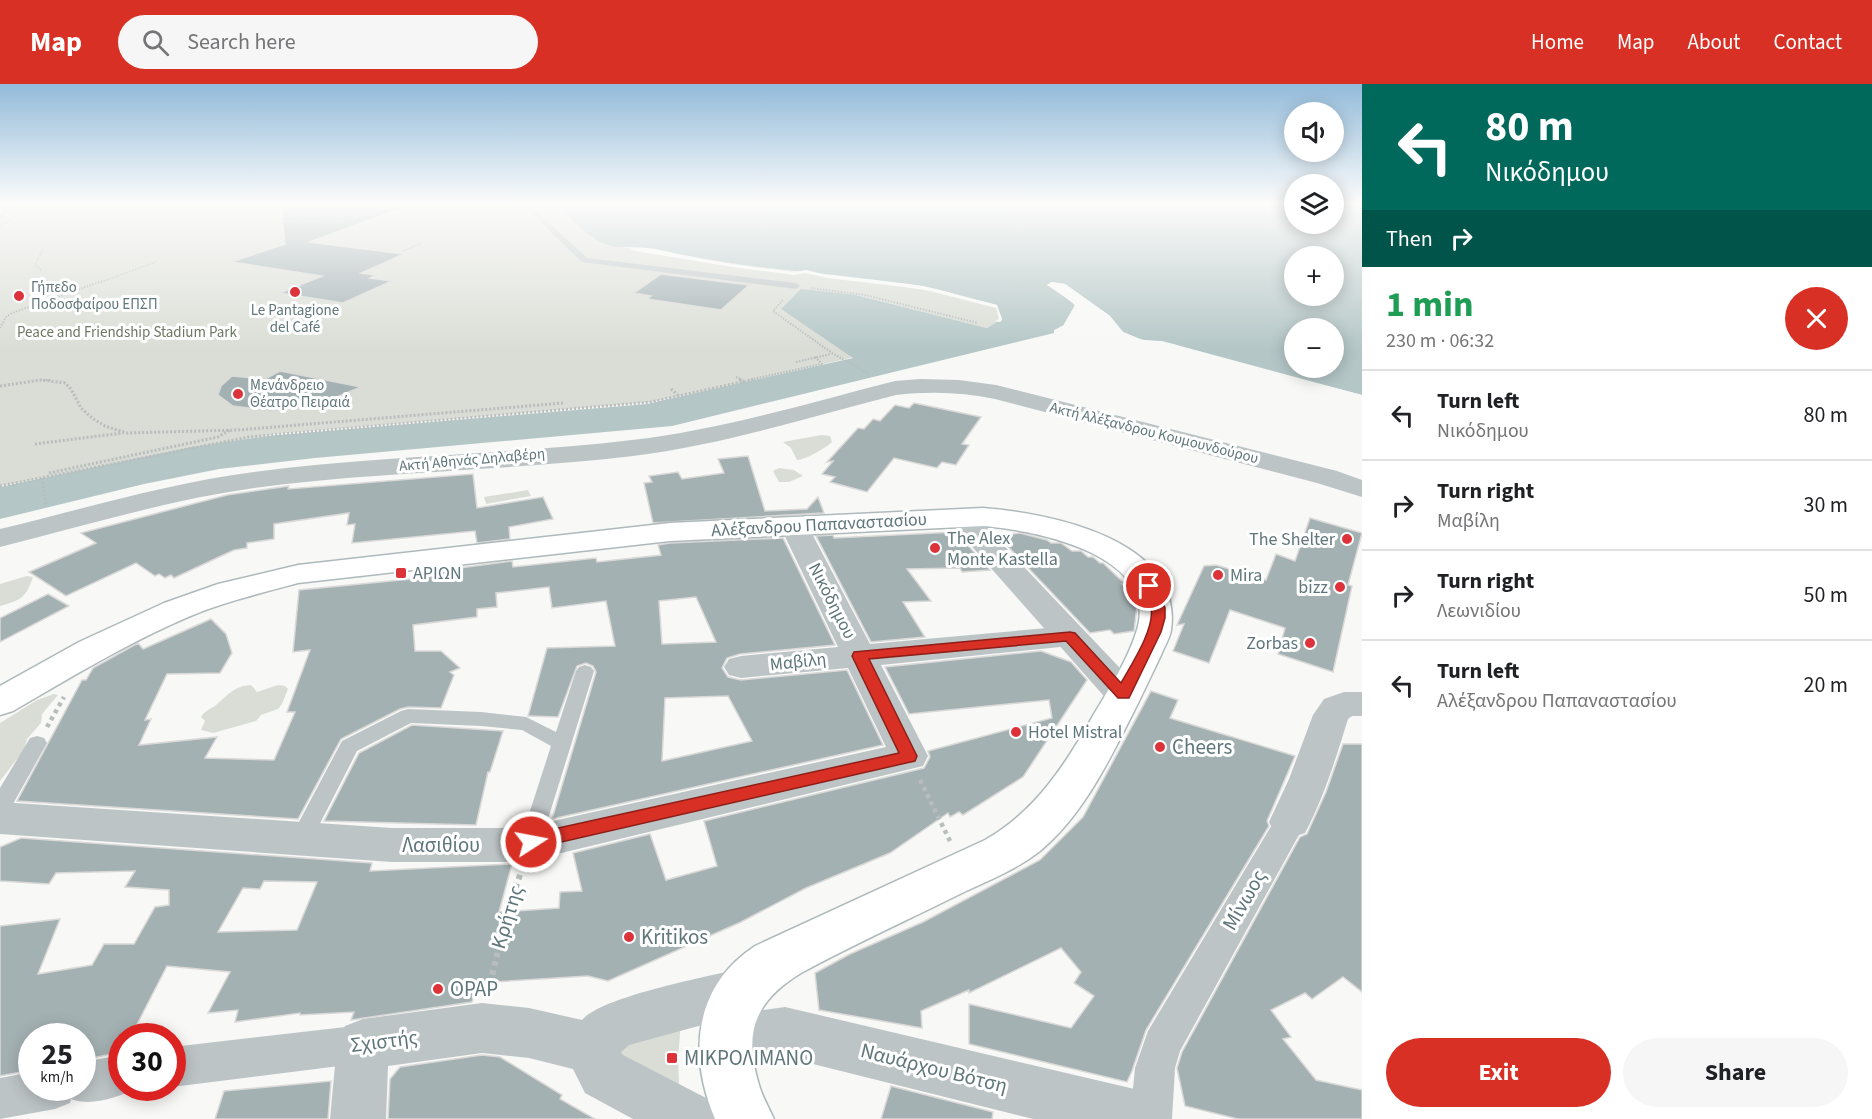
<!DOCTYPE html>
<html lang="en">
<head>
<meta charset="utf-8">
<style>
	:root { --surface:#fff; --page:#f6f6f6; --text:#202124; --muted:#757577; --line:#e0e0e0; --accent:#d93025 }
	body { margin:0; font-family:"Source Sans 3",sans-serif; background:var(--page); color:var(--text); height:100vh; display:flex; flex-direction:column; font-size:22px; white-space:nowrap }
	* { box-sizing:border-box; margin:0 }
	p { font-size:20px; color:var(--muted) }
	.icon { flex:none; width:33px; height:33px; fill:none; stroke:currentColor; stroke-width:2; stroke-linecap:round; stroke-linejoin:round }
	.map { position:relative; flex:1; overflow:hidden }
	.drawer { display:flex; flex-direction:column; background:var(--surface); width:510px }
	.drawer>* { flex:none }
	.banner { background:#00695c; color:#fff; overflow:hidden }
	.controls { position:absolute; left:1284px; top:18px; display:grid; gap:12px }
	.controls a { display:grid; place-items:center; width:60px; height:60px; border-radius:50%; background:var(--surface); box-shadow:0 3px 15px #0003; font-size:30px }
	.speed { position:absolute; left:18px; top:939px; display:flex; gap:12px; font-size:30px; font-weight:700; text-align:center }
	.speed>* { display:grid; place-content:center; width:78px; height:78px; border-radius:50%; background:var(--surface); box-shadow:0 3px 15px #0003; line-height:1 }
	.speed small { font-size:15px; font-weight:400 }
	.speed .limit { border:9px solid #d22; background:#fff; color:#111 }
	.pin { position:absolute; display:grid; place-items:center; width:51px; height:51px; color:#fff; margin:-26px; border:3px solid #fff; border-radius:50%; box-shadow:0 2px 6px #0007 }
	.me { position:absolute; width:66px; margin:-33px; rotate:79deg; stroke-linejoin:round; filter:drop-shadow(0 0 4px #0008) }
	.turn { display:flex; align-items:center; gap:21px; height:126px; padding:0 24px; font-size:27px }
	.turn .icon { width:78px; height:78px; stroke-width:2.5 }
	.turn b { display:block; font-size:42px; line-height:51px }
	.then { display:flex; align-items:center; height:57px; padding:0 24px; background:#0003; gap:12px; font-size:22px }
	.round { display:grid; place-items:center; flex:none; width:63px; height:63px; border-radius:32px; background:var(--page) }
	.headline { display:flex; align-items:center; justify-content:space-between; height:102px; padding:0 24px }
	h1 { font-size:36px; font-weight:700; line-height:45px; color:#1e9e55 }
	.primary-button { display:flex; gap:12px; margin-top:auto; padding:12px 24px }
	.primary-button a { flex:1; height:69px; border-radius:36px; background:var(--accent); color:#fff; font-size:24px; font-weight:700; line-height:69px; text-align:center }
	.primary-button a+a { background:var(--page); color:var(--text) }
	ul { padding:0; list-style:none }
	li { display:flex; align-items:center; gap:18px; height:90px; padding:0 24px; border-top:2px solid var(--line) }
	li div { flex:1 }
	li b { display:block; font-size:22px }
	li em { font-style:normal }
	header { display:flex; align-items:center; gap:36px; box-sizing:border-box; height:84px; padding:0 30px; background:var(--accent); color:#fff }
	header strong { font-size:28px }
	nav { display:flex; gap:33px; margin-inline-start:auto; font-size:21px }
	.search { width:420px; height:54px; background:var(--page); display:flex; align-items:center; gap:15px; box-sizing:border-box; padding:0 21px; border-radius:33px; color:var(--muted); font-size:22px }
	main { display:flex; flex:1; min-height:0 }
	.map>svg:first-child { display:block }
	.green { fill:#daddd5 }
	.water { fill:#b4c6c6; fill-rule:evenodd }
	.pier { fill:#f8f8f6 }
	.building { fill:#a4b1b3; stroke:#dad9d8; stroke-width:1.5; fill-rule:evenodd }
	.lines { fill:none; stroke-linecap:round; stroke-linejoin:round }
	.secondary-casing { stroke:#afb9bb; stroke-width:3 }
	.path-far4 { stroke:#b8bdbe; stroke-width:1.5; stroke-dasharray:1.5 1.5; stroke-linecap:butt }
	.path-far3 { stroke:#b8bdbe; stroke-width:2; stroke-dasharray:1.5 1.5; stroke-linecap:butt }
	.path-far2 { stroke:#b8bdbe; stroke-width:3; stroke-dasharray:2 2; stroke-linecap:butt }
	.path-far1 { stroke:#b8bdbe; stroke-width:4.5; stroke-dasharray:4 4; stroke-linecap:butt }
	.path { stroke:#b8bdbe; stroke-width:6; stroke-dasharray:4.5 4.5; stroke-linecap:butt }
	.service { fill:#bdc4c6; fill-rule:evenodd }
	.pedestrian { fill:#bdc4c6; fill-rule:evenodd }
	.minor { fill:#bdc4c6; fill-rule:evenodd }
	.tertiary { fill:#bdc4c6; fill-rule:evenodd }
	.secondary { fill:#fff; fill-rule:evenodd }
	.tram { stroke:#9da8ab; stroke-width:1.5 }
	.route { fill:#d93025; stroke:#8d1f18; stroke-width:1.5 }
	.poi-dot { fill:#dc3239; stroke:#fff; stroke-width:2 }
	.labels { text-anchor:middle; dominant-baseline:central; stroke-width:6; stroke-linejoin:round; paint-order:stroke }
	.far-poi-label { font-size:15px; fill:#5f767a; stroke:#fff; text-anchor:start }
	.far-park-label { font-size:15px; fill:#6c7863; stroke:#fff }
	.far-street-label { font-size:15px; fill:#5f767a; stroke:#fff }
	.street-label { font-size:18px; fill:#5f767a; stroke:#fff }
	.poi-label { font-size:18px; fill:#5f767a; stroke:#fff; text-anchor:start }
	.near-poi-label { font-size:21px; fill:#5f767a; stroke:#fff; text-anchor:start }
	.near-street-label { font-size:21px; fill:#5f767a; stroke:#fff }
</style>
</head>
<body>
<header>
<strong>Map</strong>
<div class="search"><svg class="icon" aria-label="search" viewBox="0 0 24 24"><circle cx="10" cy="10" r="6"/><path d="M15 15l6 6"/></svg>Search here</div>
<nav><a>Home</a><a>Map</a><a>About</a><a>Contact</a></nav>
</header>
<main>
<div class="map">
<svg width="1362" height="1035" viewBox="0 0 1362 1035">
	<rect width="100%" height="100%" fill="#f8f8f6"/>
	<path class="green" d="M0,121h563l29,33 14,7 362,51 31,12 1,14 -13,6 -131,-33 -75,14 73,48 -118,28 -85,17 -377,32 -274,52z
		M821,351l9,1 2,6c-6,6 -27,18 -35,18l-6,-12 -8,-6z
		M779,384l15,2 9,6 -14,6h-10l-6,-11z
		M528,406l3,6 -45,8 -2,-7z
		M27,492l6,1c-7,20 -11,23 -33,29v-22z
		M251,601l6,7 21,-7 7,1 3,3 -6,15 -4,5 -17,6 -5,6 -43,12 -12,-3 4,-9 -4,-4c4,-7 10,-8 15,-12 12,-10 18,-19 35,-20z
		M54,610l4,1 -16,19 -1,9 -14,16 -3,11 -24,31v-58l37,-23z
		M681,936l-3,40 2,43 -72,-49z"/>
	<path class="water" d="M557,121h737v19h40v-19h28v190l-148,-38 -41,-13 -35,-5 -14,-6 -14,-17 -45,-32 -13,-2 -5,3 25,17 3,4 -12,20 -9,4v3l-382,93 -357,32 -96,11 -75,15 -144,35v-32l192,-40 76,-11 379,-32 206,-46 -72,-49 20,-20 55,6 131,33 15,-9 -5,-14c-29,-7 -58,-17 -88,-21 -85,-12 -169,-15 -253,-35 -16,-3 -33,0 -49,-4 -17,-5 -37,-28 -50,-40zM1294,172h40v40h-40zM1294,244h40v40h-40z"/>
	<path class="pier" d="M637,164l95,16 62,8 12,-2 21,5 96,11 74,19 5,15 -2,2 -5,-1 4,-2 -3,-11 -74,-19 -95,-11 -21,-5 -12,2 -62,-8 -102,-17z
		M1051,198l14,2 45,32 11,15 12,5 10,4 19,1 200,54v3l-149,-38 -41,-13 -35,-6 -15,-6 -14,-17 -35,-25 -10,-6 -8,-2 22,19 -8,19 -7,7 -3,-3 4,-1 12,-21 -21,-17 -7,-3z"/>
	<path class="building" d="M281,121h122v3l-94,34 95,12 -43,19 15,2 -6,3 22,3 -49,22 -63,-10 42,-17 -91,-14 54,-18z
		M661,190l88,11 -28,25 -74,-11 4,-3 -17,-3z
		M280,287l81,16 -34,14 -24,6 -33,4 -37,-5 -15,-11 3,-9 11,-10 33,3z
		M914,319l67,14 -19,27 7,1 -13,20 -14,-3 -5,6 -43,-10 -27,34 -37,-10 5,-5 -13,-3 11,-13 -6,1 31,-34 6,1 9,-10 7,2 15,-16 14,3z
		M748,372l17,55 42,-2 11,-12 6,16 -171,10 -9,-40 8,-1 -3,-6 29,-4 4,7 42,-6 -6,-14z
		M473,390l4,34 66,-11 10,22 -44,8 1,12 -33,4 -2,-12 -123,12 3,-19 -8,1 2,-12 -75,11v15l-27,4v5l-13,2 -60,28 -3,-3 -6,3 -6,-4 -4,2 -19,-13 -70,33 -37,-24 67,-29 -15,-10 146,-38 62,-9 -1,3z
		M1310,434l52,15 -14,52 4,1 -19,86 -55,-18 7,-26 -55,-18 -21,53 -36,-12 11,-27 -7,1 27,-59 12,-1 50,15 10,-26 19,7z
		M956,448l34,38 -28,2 -2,-4 -53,1 24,32 -28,1 22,35 -54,5 -55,-106 17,-1 1,3z
		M1020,449l27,7 4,3h10l11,8h9l7,6h5l7,6h3l22,21h-3l11,11 4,11 -3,25 -20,3 -4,-4 -20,3 -92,-97z
		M783,454l52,107 -95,9 -13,4 -5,10 6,9 13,3 106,-10 36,75 -331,74 44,-147 -3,-6 -7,-3 -9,3 -19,51 -28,-1h-2l19,-68 68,-2 -9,-45 -54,7 -3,-21 -53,6 1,14 -20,2v8l-64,8 2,26h26l19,17 -10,4 4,3 -13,33 -33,-1 -8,2 -59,30 -43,80 -281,-18 65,-121h4l7,-12 45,-25 5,6 68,-30 15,15 6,19 -12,20 -53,1 -22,46 6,-1 -12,26 78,-8 -12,21 69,2 21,-48h-8l23,-62 -17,2 6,-62 122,-12 1,-5 90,-12 1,6 83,-9 1,4 64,-7 -3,-10 12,-2zM696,513l20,45 -54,2 -3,-43zM728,612l24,45 -90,20 3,-63z
		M48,510l21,12 -69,36v-24z
		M1041,567l30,11 16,18 -64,97 -60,38 -4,-3 -9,5 -2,-4 -58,40 -84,35 -65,34 -133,59 -20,-5 -110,7 -6,19 -121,18 3,-8 -54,3v-2l-65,9 3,-12 -30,3 22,-41 -63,-6 -36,70h-9v16l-40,8v-24h-50v34l-32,6v-150l60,-7 -22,55 54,-9 12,-21h30l21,-37 14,-2v-15l-44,-3 10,-16 -79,2 -7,11 -49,-3v-34l21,-9 351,25 -2,8 142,-7 -13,48 60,-4 1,-16 22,-1 -9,-38 77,-19 16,46 51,-14 -13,-45 220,-53 6,-11 -2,-6 124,-33 -3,-18 -140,14 -24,-47zM264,797l53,1 -20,48 -79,2 25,-44 17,1z
		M1151,607l27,9 -8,18 125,38 -28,65 2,5 -123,204 -14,41 -5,11 -158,-38v-40l102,24 23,-32 -20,-13 7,-11 -20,-24 -92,45v-3l-48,21 1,17 -103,-18 -4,-37 35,-19 73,-32 117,-62 43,-43z
		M412,641l91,6 -13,41h-2l-12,53 -152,-4 35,-68z
		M1343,660h19v248l-19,-15 -31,22 -7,-6 -34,17 20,27 -8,2 33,41 46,10v29h-124l-53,-13 -8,-38 5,-16 118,-215 7,-3 19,-42z
		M482,971l18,2 62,38 -2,4 35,20h-207l2,-40 10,-12z
		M331,997l-3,38h-113l9,-28z
		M891,1002l102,26 -1,7h-111z"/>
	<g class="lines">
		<defs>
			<path id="secondary" d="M983,424c66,5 201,31 188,122 -1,8 -7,17 -10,25 -11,23 -22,47 -34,70 -22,44 -48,94 -87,126 -23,18 -50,29 -76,41 -54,27 -110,52 -163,81 -46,28 -58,59 -42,112 3,11 10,23 15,34h-59c-27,-64 -22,-132 40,-173l230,-106c50,-28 81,-76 109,-126 15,-25 33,-53 42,-81 27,-78 -101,-103 -153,-107l-313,15 -372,42c-37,10 -74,19 -110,34 -61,26 -118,61 -175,94l-13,4v-29l79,-44 85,-39 54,-19 80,-19 372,-42z"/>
		</defs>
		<use href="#secondary" class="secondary-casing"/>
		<path class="path-far4" d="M0,136l6,-4 35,-1 -3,1
			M279,140l17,-5 38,5 10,-3 -40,-6
			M0,142l15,-9
			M403,167l19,-8
			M41,186l-6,-6 8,-14
			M98,199l58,-21"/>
		<path class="path-far3" d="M811,204l54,7 113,28
			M783,216l-10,11 59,42 37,21
			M0,244l6,-11 6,-4 90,-32
			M796,278l35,-8
			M736,293l6,3
			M40,296h11
			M748,296l74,-16 -7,-7"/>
		<path class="path-far2" d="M739,295l6,3
			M0,302l41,-6 24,3 6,6 10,19 11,10 13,8 21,7 112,-3 325,-27
			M671,305l8,7
			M35,360l88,-11
			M49,389l169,-36 12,-7
			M42,394l4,26
			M0,402l249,-49 402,-35 104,-23"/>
		<path class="path-far1" d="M47,643l17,-30
			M920,696l31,63"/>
		<path class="path" d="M488,908l20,-82 13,-38"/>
		<path class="service" d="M523,121h7l57,53 209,25 4,3 -4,3 -214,-27z
			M585,581l6,2 3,4 -55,177 -8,3 -8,-3 -3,-6 31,-96 -29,-16 -41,-4 -70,-3 -54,28 -47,92 -8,3 -8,-3 -3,-6 51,-96 59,-30 7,-2 73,3 45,5 30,15 20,-61 3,-4z
			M37,652l7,2 3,5 -39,70 -8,2v-27l30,-50z"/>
		<path class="pedestrian" d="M1290,726l11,3 5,9 -126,229 -5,17 -3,51h-42l5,-51 13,-37 131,-218z
			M363,941l14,5 6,14 -6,14 -14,5 -191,24v-40z
			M122,971v33h15l-1,1c-19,8 -45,18 -65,10l-1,4 -15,6 -55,10v-41l32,-6v16h50v-26z"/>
		<path class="minor" d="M794,434l10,2 4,6 62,118 200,-18 12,3 5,7 -5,7 -12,3 -189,19 47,91 -5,10 -370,89 -48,7h-113l-392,-28v-32l392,26h113l48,-7 333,-74 -38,-79 -107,10 -12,-3 -5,-8 5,-8 12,-3 97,-9 -58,-121 4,-6z
			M1344,608h18v24h-10l-4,3c-12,39 -24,78 -43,114l-15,5 -15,-5 -6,-11 20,-43 24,-64 11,-16z
			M743,884l18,7 7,16 -7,16 -12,5 36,-5 358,84 20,8 8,20h-138l-248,-62 -30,3 -29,10 -18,-7 -8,-18 8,-18 27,-11 -106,29 -8,7 2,3 85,44 8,20h-83l-48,-26 -12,-24 -44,-11 -47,-5 -94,13 -2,53h-56l7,-75 8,-18 18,-7 119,-16 47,5 53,12c21,-24 125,-43 161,-52z"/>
		<path class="tertiary" d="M920,295l39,1 37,5 341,86 25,9v17l-45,-14 -322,-84c-33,-7 -66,-8 -99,-4 -87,22 -174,50 -263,61 -126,15 -253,15 -379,32 -86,12 -170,38 -254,59v-18c84,-20 168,-46 254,-57 125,-17 253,-17 378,-32 89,-10 176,-37 263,-59z
			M962,425l10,3 164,173 6,9 -6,9 -13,4 -13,-4 -158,-179 -4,-6 4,-6z"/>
		<use href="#secondary" class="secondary"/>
		<path class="tram" d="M0,122l5,2 1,4 -6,5"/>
	</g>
	<linearGradient id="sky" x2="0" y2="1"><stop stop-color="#93bbda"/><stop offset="0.45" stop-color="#fcfcfb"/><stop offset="1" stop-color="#fcfcfb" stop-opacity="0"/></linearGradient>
	<rect width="1362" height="266" fill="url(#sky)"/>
	<path class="route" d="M1149,498l7,4 9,22v10l-4,14 -32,66h-11l-52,-57 -197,18 48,97 -2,5 -384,88 -6,-2 -3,-5 3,-6 6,-2 368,-81 -47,-97 2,-4 216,-20 5,1 46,50c10,-18 34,-54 30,-75 -1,-7 -6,-15 -9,-22z"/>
	<g class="poi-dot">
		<circle cx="295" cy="208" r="6"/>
		<circle cx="19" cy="212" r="6"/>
		<circle cx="238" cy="310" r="6"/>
		<circle cx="1347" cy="455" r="6"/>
		<circle cx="935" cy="464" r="6"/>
		<rect x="395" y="483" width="12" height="12" rx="3"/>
		<circle cx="1218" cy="491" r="6"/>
		<circle cx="1340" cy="503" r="6"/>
		<circle cx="1310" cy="559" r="6"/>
		<circle cx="1016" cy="648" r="6"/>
		<circle cx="1160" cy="663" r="6"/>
		<circle cx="629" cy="853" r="6"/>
		<circle cx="438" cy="905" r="6"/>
		<rect x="666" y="968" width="12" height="12" rx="3"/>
	</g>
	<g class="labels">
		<g class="far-poi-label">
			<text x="31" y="203">Γήπεδο<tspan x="31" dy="17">Ποδοσφαίρου ΕΠΣΠ</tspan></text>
			<text x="295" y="226" text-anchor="middle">Le Pantagione<tspan x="295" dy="17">del Café</tspan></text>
			<text x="250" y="301">Μενάνδρειο<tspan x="250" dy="17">Θέατρο Πειραιά</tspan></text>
		</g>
		<g class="far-park-label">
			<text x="127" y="248">Peace and Friendship Stadium Park</text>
		</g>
		<g class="far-street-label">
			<text transform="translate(1154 349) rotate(14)">Ακτή Αλέξανδρου Κουμουνδούρου</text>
			<text transform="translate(472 376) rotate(-5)">Ακτή Αθηνάς Δηλαβέρη</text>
		</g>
		<g class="street-label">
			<text transform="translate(819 441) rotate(-3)">Αλέξανδρου Παπαναστασίου</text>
			<text transform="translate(832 517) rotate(63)">Νικόδημου</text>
			<text transform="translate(798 578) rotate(-6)">Μαβίλη</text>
		</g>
		<g class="poi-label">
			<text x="947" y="454">The Alex<tspan x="947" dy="21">Monte Kastella</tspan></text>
			<text x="1335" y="455" text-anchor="end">The Shelter</text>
			<text x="413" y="489">ΑΡΙΩΝ</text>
			<text x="1230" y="491">Mira</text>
			<text x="1328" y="503" text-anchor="end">bizz</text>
			<text x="1298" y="559" text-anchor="end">Zorbas</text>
			<text x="1028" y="648">Hotel Mistral</text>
		</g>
		<g class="near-poi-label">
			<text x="1172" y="663">Cheers</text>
			<text x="641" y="853">Kritikos</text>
			<text x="450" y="905">OPAP</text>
			<text x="684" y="974">ΜΙΚΡΟΛΙΜΑΝΟ</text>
		</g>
		<g class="near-street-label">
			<text x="441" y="761">Λασιθίου</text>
			<text transform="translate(1244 816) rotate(-60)">Μίνωος</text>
			<text transform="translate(507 833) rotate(-73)">Κρήτης</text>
			<text transform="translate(384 957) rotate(-7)">Σχιστής</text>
			<text transform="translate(934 984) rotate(14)">Ναυάρχου Βότση</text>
		</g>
	</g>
</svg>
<div class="controls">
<a><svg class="icon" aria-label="sound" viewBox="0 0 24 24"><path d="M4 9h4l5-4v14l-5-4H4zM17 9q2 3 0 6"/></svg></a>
<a><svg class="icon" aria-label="layers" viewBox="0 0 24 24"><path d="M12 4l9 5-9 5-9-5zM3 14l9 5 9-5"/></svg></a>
<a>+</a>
<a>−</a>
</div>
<div class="speed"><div>25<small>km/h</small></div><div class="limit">30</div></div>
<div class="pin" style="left:1149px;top:502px;background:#d93025"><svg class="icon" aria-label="arrive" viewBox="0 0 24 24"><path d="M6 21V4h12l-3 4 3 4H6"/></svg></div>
<svg class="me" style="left:531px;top:758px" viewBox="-20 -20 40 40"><circle r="17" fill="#d93025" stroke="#fff" stroke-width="3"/><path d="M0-11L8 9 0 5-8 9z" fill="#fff"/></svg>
</div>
<section class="drawer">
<div class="banner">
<div class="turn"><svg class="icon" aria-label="left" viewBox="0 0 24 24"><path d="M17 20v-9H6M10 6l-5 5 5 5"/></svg><div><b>80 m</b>Νικόδημου</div></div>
<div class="then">Then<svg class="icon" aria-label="right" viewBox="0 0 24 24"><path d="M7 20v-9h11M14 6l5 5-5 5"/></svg></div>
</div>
<div class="headline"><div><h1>1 min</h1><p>230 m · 06:32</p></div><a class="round" style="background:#d93025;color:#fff"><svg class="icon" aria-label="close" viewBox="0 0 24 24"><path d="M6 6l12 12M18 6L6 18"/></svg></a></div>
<ul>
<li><svg class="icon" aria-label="left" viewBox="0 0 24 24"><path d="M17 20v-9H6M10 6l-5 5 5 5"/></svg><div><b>Turn left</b><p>Νικόδημου</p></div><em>80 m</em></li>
<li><svg class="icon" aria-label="right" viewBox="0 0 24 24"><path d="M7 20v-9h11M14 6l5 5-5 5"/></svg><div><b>Turn right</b><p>Μαβίλη</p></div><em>30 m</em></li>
<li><svg class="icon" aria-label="right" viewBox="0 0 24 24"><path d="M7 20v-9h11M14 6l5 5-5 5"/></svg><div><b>Turn right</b><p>Λεωνιδίου</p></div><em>50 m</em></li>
<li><svg class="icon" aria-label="left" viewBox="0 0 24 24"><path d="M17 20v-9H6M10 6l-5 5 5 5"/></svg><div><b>Turn left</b><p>Αλέξανδρου Παπαναστασίου</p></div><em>20 m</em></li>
</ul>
<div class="primary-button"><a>Exit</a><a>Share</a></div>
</section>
</main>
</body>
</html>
